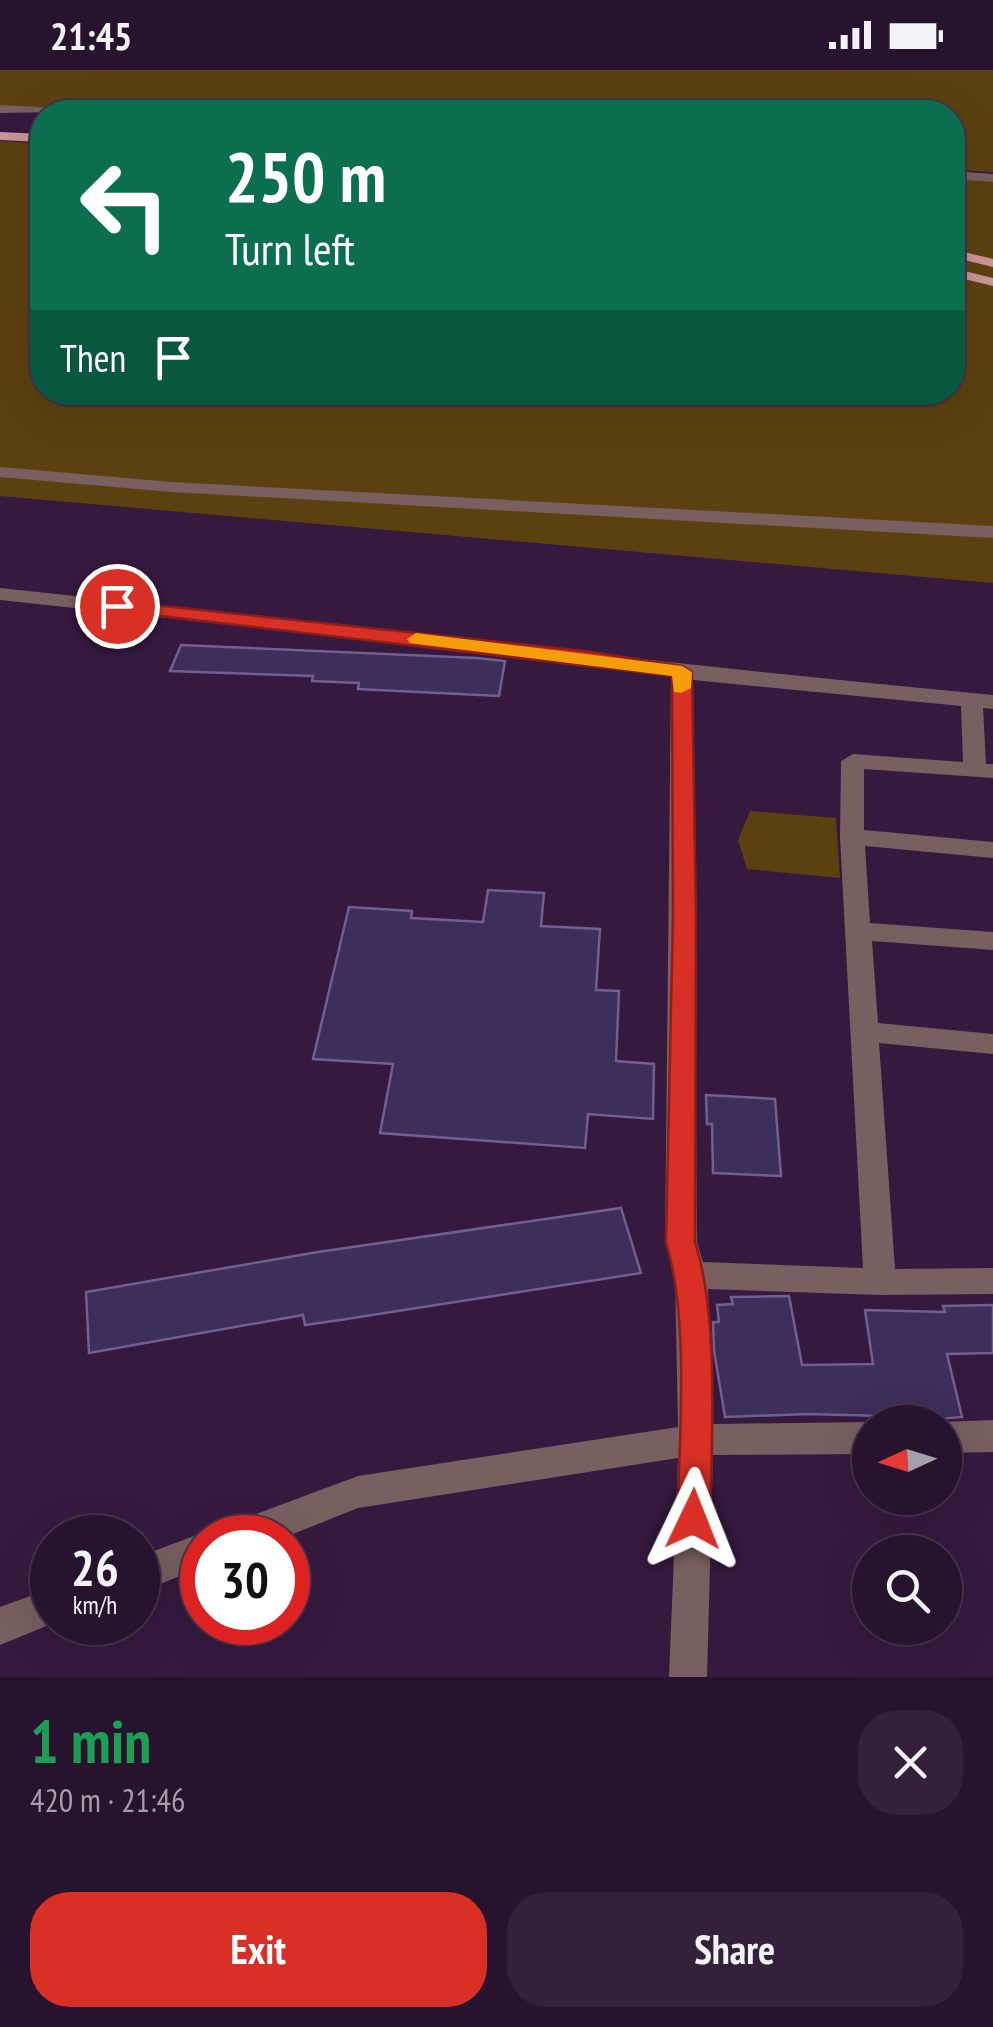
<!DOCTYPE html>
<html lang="en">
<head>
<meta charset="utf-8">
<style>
	:root { --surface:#28132f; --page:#34203b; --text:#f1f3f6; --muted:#a59eaa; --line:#44324b; --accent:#d93025 }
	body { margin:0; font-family:"PT Sans Narrow",sans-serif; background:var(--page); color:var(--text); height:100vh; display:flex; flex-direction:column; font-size:38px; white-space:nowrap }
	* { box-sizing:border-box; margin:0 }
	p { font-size:32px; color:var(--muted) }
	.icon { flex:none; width:55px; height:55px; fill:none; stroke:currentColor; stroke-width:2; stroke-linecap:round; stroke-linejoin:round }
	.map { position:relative; height:1607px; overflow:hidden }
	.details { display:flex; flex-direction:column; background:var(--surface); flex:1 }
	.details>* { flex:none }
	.hud { position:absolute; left:30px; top:30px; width:935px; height:305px; border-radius:40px; box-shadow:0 10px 40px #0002,0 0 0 2px var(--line); background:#0b6e4f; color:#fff; overflow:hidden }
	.needle { width:65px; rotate:266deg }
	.tools { position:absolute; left:852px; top:1335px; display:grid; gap:20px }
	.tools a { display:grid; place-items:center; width:110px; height:110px; border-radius:50%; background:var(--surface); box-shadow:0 10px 40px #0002,0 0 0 2px var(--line); font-size:50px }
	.speed { position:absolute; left:30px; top:1445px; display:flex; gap:20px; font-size:50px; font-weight:700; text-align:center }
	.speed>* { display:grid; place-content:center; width:130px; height:130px; border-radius:50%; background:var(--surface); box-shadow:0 10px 40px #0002,0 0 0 2px var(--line); line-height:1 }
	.speed small { font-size:25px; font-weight:400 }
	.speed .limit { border:15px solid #d22; background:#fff; color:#111 }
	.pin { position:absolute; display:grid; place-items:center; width:85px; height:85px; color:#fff; margin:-42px; border:5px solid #fff; border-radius:50%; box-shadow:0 2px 10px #0007 }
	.me { position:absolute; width:110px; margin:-55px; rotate:2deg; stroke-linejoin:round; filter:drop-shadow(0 0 8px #0008) }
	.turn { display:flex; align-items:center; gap:35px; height:210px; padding:0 30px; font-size:45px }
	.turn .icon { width:130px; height:130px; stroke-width:2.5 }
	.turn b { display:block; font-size:70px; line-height:85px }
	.then { display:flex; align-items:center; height:95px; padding:0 30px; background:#0003; gap:20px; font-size:38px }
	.round { display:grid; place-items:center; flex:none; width:105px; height:105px; border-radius:40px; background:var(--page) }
	.summary { display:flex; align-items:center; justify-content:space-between; height:170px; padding:0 30px }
	h1 { font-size:60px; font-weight:700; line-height:75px; color:#1e9e55 }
	.primary-button { display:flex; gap:20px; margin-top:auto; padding:20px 30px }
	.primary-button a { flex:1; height:115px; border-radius:40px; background:var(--accent); color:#fff; font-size:40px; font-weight:700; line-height:115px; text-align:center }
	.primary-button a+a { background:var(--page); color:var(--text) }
	.status { display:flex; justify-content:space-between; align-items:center; height:70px; padding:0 50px; background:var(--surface); direction:ltr }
	.status svg { height:28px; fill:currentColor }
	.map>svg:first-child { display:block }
	.green { fill:#5c4110 }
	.building { fill:#3d2e5a; stroke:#6e6090; stroke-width:2.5 }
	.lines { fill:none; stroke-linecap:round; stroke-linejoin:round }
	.minor { fill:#795f5f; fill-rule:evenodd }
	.major { fill:#cb9596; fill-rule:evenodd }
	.route { fill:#d93025; stroke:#8d1f18; stroke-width:2.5 }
	.slow { fill:#f59e0b }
</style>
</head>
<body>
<div class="status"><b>21:45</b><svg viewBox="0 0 49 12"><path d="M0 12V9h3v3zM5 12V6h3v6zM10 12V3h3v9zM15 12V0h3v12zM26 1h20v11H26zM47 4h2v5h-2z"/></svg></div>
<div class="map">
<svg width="993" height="1607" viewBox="0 0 993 1607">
	<rect width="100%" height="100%" fill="#36193f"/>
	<path class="green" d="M0,0h993v102l-40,-2 -1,-58h-811l-141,-5z
		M0,71l42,2v249h910l1,-214 40,3v402l-993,-87z
		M750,741l86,7 4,60 -93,-9 -9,-29z"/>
	<path class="building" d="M181,575l296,13 28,3 -6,35 -141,-7 1,-6 -47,-2 1,-5 -143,-5z
		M488,820l56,3 -3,33 59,3 -4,61 23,1 -3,70 38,3 -1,55 -65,-5 -3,34 -205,-15 13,-69 -80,-5 36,-152 63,4 -1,7 72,4z
		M706,1025l69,4 6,77 -68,-3 -1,-49h-5z
		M621,1138l20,65 -301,47 -35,5 -2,-10 -214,38 -3,-61 232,-40z
		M789,1226l13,69 71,-1 -8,-54 80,2 -2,-6 50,-1v48l-46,1 15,63 -47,4 -32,-2v-3l-76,-2 -82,3 -11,-66 -1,-29h6l-2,-17 16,-1 -2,-7z"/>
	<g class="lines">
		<path class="minor" d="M0,35l57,3 6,4 -63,1z
			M952,101l41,3v8l-41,-3z
			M0,397l172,15 821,44v12l-821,-46 -172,-15z
			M0,518c331,35 662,76 993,107v14l-10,-1 3,56h7v14l-129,-9v61l129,12v16l-128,-12 5,77 123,9v18l-121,-9 6,82 115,11v20l-114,-11 16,226 98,-1v26l-113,1 -172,-6 5,135 157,-2v32l-157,1 -6,222h-38l9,-219 -320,50 -75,30h-64l5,-12 134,-50 320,-49 -3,-152 -10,-33 6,-565 -87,-14 -584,-63zM693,610l268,26 2,56 -110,-8 -12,7 -1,76 23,431 -160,-6 -6,-20z
			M993,1350v32l-48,1 -3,-31z
			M202,1463l12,5h-12v29l-64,26v-36z
			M52,1518v34h4l-56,23v-38z"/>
		<path class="major" d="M0,62l42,2v8l-42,-2z
			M952,179l41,10v8l-41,-10z
			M952,198l41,10v8l-41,-10z"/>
	</g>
	<path class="route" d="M117,531l467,50 98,15 10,6 4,245 -1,325c24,74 17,196 15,277l-5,11 -12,4 -11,-4 -5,-11c3,-80 12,-203 -11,-277l7,-325 -1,-241 -562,-66 -3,-4z"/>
	<path class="slow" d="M416,563l266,33 10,6 -1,16 -10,5 -7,-1 -2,-16 -262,-33 -3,-4z"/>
</svg>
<div class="tools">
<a><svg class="needle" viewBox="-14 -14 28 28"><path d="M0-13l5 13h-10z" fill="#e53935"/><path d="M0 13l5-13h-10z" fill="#a59eaa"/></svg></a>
<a><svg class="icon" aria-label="search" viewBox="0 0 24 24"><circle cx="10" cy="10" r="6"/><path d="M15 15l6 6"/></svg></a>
</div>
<div class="speed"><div>26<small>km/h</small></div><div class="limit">30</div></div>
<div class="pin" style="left:117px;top:536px;background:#d93025"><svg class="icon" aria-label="arrive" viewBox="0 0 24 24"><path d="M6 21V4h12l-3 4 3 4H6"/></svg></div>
<svg class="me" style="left:693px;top:1449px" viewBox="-20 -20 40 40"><path d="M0-17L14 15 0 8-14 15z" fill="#d93025" stroke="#fff" stroke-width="4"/></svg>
<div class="hud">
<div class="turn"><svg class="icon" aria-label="left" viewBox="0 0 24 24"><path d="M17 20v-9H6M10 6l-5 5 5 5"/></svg><div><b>250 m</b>Turn left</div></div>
<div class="then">Then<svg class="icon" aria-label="arrive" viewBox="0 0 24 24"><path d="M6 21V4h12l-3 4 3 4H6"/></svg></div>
</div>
</div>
<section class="details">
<div class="summary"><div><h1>1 min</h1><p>420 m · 21:46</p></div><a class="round"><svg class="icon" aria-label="close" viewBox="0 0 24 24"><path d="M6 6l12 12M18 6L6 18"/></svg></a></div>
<div class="primary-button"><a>Exit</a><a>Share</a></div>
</section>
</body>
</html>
